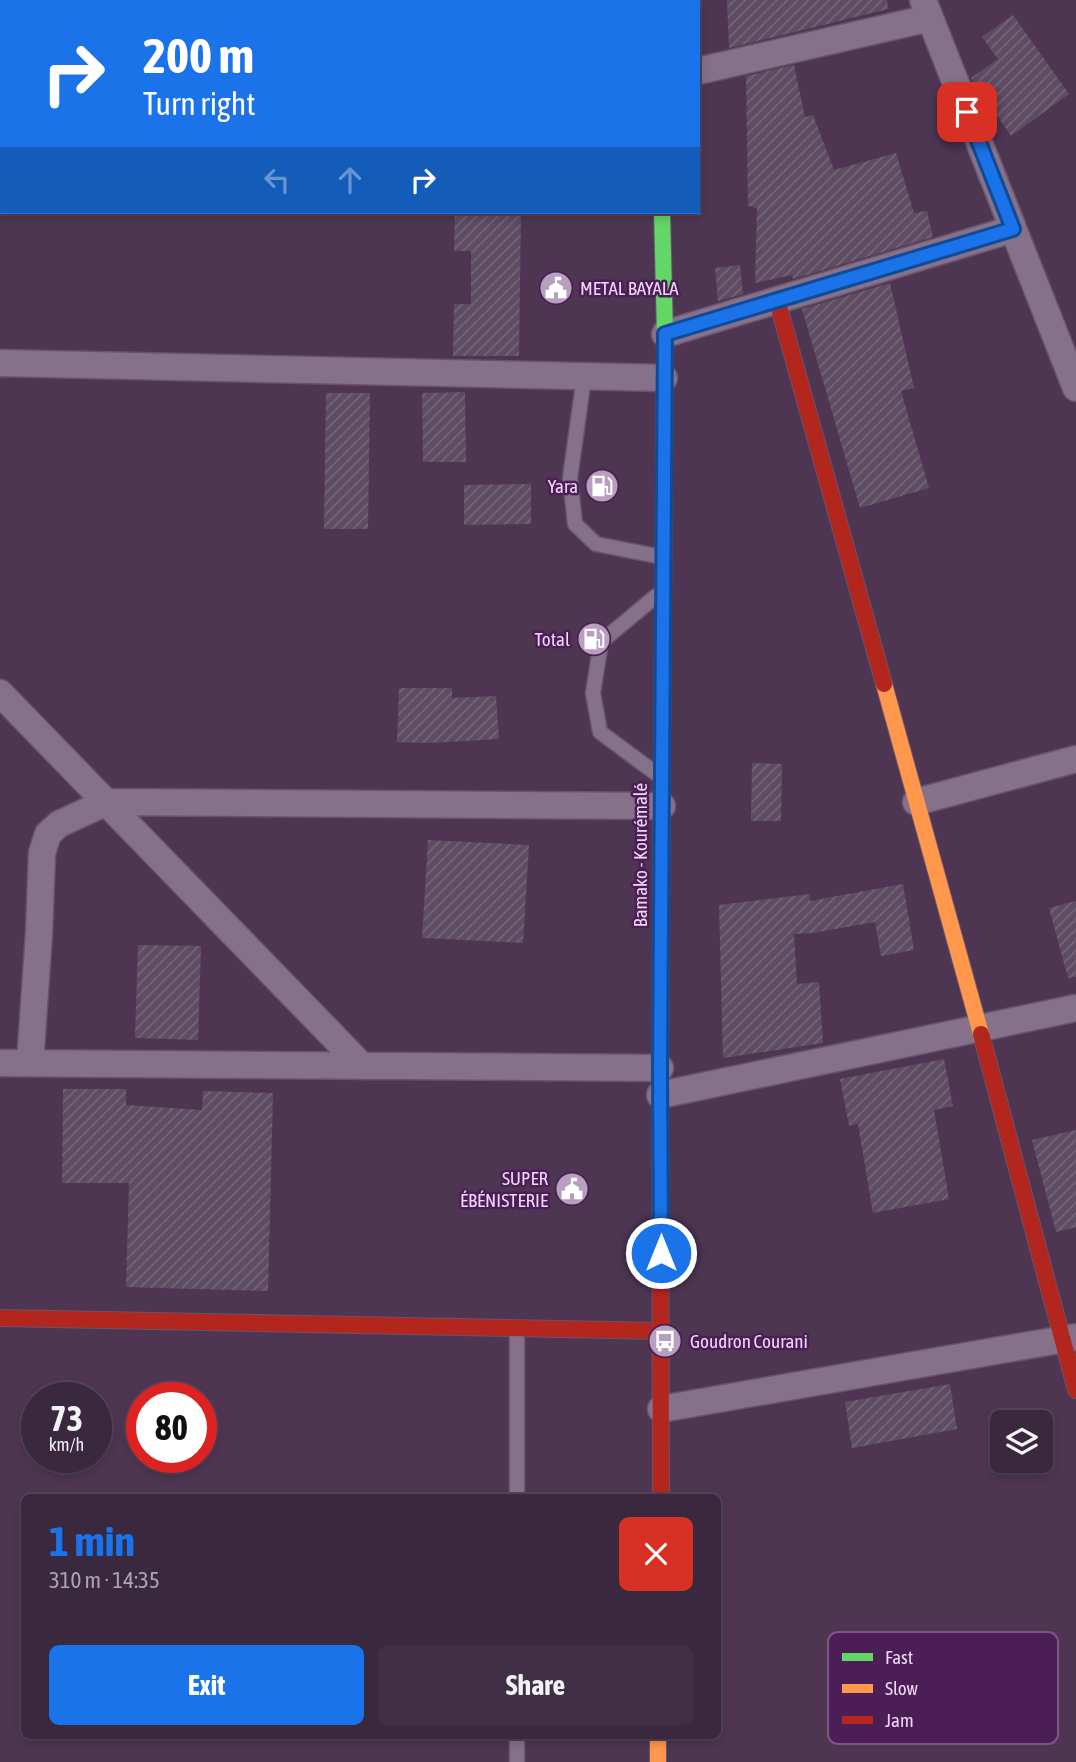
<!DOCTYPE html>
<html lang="en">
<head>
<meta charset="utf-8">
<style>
	:root { --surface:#3a283e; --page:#413045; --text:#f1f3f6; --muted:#aba6b0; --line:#544458; --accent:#1a73e8 }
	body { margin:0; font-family:"Asap Condensed",sans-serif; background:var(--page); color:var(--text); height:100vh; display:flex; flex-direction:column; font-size:26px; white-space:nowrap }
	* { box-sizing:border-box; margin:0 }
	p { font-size:23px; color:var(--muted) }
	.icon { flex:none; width:38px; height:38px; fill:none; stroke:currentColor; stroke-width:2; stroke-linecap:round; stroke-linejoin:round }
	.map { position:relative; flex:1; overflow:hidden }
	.details { position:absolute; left:21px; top:1494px; width:700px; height:245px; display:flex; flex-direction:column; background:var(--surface); border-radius:10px; box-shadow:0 4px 10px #0003,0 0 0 2px var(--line) }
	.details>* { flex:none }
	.banner { position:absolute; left:0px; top:0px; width:700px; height:214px; box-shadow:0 4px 10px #0003,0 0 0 2px var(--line); background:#1a73e8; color:#fff; overflow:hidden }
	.tools { position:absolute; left:990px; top:1410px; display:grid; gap:14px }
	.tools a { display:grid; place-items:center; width:63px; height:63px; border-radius:10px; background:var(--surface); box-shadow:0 4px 10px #0003,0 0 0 2px var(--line); font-size:35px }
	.speed { position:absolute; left:21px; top:1382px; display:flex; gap:14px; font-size:35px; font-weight:700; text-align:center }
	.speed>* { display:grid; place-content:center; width:91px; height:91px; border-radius:50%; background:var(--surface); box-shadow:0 4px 10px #0003,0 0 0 2px var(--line); line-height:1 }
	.speed small { font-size:18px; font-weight:400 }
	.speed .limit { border:10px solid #d22; background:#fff; color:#111 }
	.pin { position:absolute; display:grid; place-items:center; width:60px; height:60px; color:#fff; margin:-30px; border-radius:14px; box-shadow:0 4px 10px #0006 }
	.me { position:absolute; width:77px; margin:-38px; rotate:0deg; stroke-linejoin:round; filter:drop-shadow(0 0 5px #0008) }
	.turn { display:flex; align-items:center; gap:24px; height:147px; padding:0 28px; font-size:32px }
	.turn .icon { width:91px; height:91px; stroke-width:2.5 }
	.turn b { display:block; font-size:49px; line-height:60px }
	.lanes { display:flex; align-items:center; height:66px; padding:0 28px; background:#0003; justify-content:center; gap:35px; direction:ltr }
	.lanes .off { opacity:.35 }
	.round { display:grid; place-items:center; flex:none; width:74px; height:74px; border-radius:10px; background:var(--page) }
	.summary { display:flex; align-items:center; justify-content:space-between; height:119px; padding:0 28px }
	h1 { font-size:42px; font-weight:700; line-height:52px; color:var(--accent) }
	.button { display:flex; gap:14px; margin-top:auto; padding:14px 28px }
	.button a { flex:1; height:80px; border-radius:10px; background:var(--accent); color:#fff; font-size:28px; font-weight:700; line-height:80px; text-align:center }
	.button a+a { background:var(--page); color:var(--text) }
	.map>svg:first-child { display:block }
	.building { fill:url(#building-hatch) }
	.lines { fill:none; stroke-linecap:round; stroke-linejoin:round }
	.lane-casing { stroke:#68536d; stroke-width:17 }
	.street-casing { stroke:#68536d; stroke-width:29 }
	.fast-casing { stroke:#68536d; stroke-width:18 }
	.slow-casing { stroke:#68536d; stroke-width:18 }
	.jam-casing { stroke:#68536d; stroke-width:18 }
	.lane { stroke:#85728a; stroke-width:14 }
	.street { stroke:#85728a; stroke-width:26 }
	.fast { stroke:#63d668; stroke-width:16 }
	.slow { stroke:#ff974d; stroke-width:16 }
	.jam { stroke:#b3261e; stroke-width:16 }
	.route-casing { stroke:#114b97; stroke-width:18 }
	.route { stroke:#1a73e8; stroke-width:12 }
	.labels { text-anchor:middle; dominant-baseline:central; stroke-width:5; stroke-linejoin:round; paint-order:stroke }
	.poi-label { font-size:19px; fill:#f1d7f7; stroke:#4b1e55; text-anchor:end }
	.street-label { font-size:19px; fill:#f1d7f7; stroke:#4b1e55 }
	.key { fill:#4b1e55; stroke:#7d5686; stroke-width:2 }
	.key-label { font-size:19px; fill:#f1d7f7 }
</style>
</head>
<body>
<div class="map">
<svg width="1076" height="1762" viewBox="0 0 1076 1762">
	<defs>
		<pattern id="building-hatch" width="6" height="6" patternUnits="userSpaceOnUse" patternTransform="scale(1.75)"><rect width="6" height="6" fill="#5e4c62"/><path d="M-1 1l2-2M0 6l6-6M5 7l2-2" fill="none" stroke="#766579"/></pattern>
	</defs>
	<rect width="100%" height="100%" fill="#4e3653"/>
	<path class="building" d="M727,0h160l1,9 -159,39z
		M1013,15l56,79 -58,42 -40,-58 27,-19 -16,-22z
		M794,65l11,52 8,-2 21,55 62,-17 18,60 13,-2 6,26 -140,42 -1,-4 -37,8 2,-75 -9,-2 -2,-130z
		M455,212h66l-2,144h-66l1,-52h17v-53h-17z
		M740,265l3,29 -25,7 -3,-33z
		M890,283l24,105 -13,3 28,97 -69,20 -58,-199z
		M465,392l1,70h-43l-1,-69z
		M326,393h44l-2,136h-44z
		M531,484v40l-67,1v-40z
		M399,688h53v10l44,-2 3,43 -69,4 -33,-1z
		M752,763l30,1 -1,57h-30z
		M428,840l101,5 -6,98 -101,-5z
		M903,884l11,66 -33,6 -6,-34 -62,11 -19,1 3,50 22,-2 4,61 -100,15 -4,-153 91,-11v7z
		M1076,901v76l-8,1 -19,-70z
		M138,945l63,1 -3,94 -63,-2z
		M944,1059l9,47 -19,4 15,89 -76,14 -15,-89 -9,2 -9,-47z
		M63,1089h63v16l76,5 1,-19 70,2 -5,198 -142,-4 3,-104h-67z
		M1076,1130v97l-20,5 -24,-92z
		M950,1384l7,45 -105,19 -7,-46z"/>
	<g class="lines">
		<defs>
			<path id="lane" d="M584,377l-14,101 5,46 21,20 66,13
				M656,596l-55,46 -8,51 7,39 58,43
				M517,1498v-169
				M517,1736v26"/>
			<path id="street" d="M923,0l153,388
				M698,71l232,-53
				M0,152h2
				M665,334l348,-105
				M0,363l664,15
				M0,693l362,373
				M916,802l160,-43
				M0,1063l660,5
				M30,1063l9,-130 3,-80 6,-19 11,-10 48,-22 555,4
				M660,1095l416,-87
				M661,1409l415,-72"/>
			<path id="fast" d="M662,212l3,122 -1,140"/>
			<path id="slow" d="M884,684l97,350
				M660,1081l2,-333
				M658,1736v26"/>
			<path id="jam" d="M658,0v2
				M777,300l107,384
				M662,748l2,-274
				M981,1034l95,356
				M660,1081l1,417
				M0,1318l661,13"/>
		</defs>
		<use href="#lane" class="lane-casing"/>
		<use href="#street" class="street-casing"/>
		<use href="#fast" class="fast-casing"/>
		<use href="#slow" class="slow-casing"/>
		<use href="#jam" class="jam-casing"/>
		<use href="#lane" class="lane"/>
		<use href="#street" class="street"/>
		<use href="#fast" class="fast"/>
		<use href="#slow" class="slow"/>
		<use href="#jam" class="jam"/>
	</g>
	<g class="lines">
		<defs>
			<path id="route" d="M661,1253l-1,-185 5,-734 348,-105 -46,-117"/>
		</defs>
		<use href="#route" class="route-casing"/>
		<use href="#route" class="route"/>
	</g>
	<defs>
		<symbol id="civic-disc" viewBox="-11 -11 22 22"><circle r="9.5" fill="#b89fbe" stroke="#4b1e55"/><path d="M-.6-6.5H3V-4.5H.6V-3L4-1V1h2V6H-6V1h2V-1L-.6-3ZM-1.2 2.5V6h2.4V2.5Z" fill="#fff"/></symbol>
		<symbol id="fuel-disc" viewBox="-11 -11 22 22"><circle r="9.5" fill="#b89fbe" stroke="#4b1e55"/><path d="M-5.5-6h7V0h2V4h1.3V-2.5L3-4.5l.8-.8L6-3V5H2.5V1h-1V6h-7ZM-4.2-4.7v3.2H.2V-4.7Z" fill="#fff"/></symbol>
		<symbol id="bus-disc" viewBox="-11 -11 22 22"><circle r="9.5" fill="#b89fbe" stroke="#4b1e55"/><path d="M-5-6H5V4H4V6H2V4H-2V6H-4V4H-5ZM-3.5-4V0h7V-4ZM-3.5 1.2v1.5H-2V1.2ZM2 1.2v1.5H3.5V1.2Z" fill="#fff"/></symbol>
	</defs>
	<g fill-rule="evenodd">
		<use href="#civic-disc" x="537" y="269" width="38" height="38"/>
		<use href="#fuel-disc" x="583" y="467" width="38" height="38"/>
		<use href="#fuel-disc" x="575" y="620" width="38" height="38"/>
		<use href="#civic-disc" x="553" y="1170" width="38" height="38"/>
		<use href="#bus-disc" x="646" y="1322" width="38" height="38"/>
	</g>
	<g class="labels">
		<g class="poi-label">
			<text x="580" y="288" text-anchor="start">METAL BAYALA</text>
			<text x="578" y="486">Yara</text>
			<text x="570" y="639">Total</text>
			<text x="548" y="1178">SUPER<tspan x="548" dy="22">ÉBÉNISTERIE</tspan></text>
			<text x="690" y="1341" text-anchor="start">Goudron Courani</text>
		</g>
		<g class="street-label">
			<text transform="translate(640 855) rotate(-90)">Bamako - Kourémalé</text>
		</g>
	</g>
	<rect x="828" y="1632" width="230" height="112" rx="10" class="key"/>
	<rect x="842" y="1653" width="31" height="8" fill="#63d668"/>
	<rect x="842" y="1684" width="31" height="9" fill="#ff974d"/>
	<rect x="842" y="1716" width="31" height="8" fill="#b3261e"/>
	<g class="key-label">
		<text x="885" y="1664">Fast</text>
		<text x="885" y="1695">Slow</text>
		<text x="885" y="1727">Jam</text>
	</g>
</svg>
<div class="tools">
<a><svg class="icon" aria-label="layers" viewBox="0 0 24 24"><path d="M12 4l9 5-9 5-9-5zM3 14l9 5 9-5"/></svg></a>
</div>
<div class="speed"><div>73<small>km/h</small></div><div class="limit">80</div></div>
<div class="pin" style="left:967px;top:112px;background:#d93025"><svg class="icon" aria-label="arrive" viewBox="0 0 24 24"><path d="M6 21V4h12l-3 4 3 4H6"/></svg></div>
<svg class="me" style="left:661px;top:1253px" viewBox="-20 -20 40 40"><circle r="17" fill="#1a73e8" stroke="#fff" stroke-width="3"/><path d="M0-11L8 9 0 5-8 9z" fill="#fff"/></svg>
<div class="banner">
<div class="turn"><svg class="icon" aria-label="right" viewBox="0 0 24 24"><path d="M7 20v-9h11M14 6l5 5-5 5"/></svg><div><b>200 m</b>Turn right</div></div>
<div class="lanes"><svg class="icon off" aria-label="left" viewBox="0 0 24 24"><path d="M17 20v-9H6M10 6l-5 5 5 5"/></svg><svg class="icon off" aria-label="ahead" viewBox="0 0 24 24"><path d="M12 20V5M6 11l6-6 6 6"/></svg><svg class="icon" aria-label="right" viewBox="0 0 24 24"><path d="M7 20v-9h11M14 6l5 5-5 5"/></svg></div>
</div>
<section class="details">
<div class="summary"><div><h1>1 min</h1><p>310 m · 14:35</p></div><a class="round" style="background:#d93025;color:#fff"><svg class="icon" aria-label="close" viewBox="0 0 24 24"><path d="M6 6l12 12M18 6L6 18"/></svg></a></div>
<div class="button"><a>Exit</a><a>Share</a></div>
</section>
</div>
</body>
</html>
